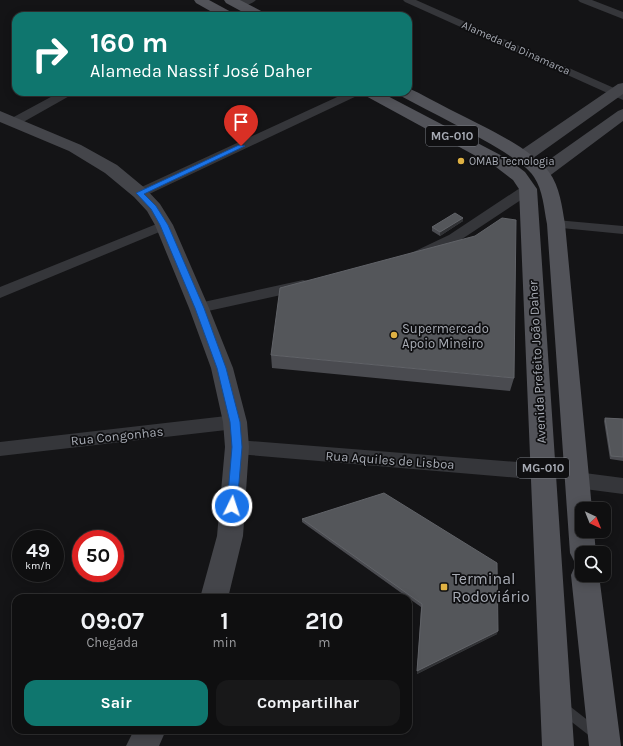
<!DOCTYPE html>
<html lang="pt">
<head>
<meta charset="utf-8">
<style>
	:root { --surface:#0f0f10; --page:#181819; --text:#f1f3f6; --muted:#9b9c9f; --line:#2f2f30; --accent:#0f766e }
	body { margin:0; font-family:Karla,sans-serif; background:var(--page); color:var(--text); height:100vh; display:flex; flex-direction:column; font-size:15px; white-space:nowrap }
	* { box-sizing:border-box; margin:0 }
	p { font-size:13px; color:var(--muted) }
	.icon { flex:none; width:22px; height:22px; fill:none; stroke:currentColor; stroke-width:2; stroke-linecap:round; stroke-linejoin:round }
	.map { position:relative; flex:1; overflow:hidden }
	.details { position:absolute; left:12px; top:594px; width:400px; height:140px; display:flex; flex-direction:column; background:var(--surface); border-radius:12px; box-shadow:0 2px 10px #0003,0 0 0 1px var(--line) }
	.details>* { flex:none }
	.guide { position:absolute; left:12px; top:12px; width:400px; height:84px; border-radius:12px; box-shadow:0 2px 10px #0003,0 0 0 1px var(--line); background:#0f766e; color:#fff; overflow:hidden }
	.needle { width:26px; rotate:137deg }
	.controls { position:absolute; left:575px; top:502px; display:grid; gap:8px }
	.controls a { display:grid; place-items:center; width:36px; height:36px; border-radius:8px; background:var(--surface); box-shadow:0 2px 10px #0003,0 0 0 1px var(--line); font-size:20px }
	.speed { position:absolute; left:12px; top:530px; display:flex; gap:8px; font-size:20px; font-weight:700; text-align:center }
	.speed>* { display:grid; place-content:center; width:52px; height:52px; border-radius:50%; background:var(--surface); box-shadow:0 2px 10px #0003,0 0 0 1px var(--line); line-height:1 }
	.speed small { font-size:10px; font-weight:400 }
	.speed .limit { border:6px solid #d22; background:#fff; color:#111 }
	.pin { position:absolute; display:grid; place-items:center; width:34px; height:34px; color:#fff; margin:-41px -17px; border-radius:50% 50% 50% 0; rotate:-45deg; box-shadow:0 0 4px #0007 }
	.pin .icon { rotate:45deg }
	.me { position:absolute; width:44px; margin:-22px; rotate:4deg; stroke-linejoin:round; filter:drop-shadow(0 0 3px #0008) }
	.turn { display:flex; align-items:center; gap:14px; height:84px; padding:0 12px; font-size:18px }
	.turn .icon { width:52px; height:52px; stroke-width:2.5 }
	.turn b { display:block; font-size:28px; line-height:34px }
	.eta { display:flex; justify-content:space-evenly; align-items:center; height:68px; text-align:center }
	.eta b { font-size:24px; font-weight:700; line-height:28px }
	.action { display:flex; gap:8px; margin-top:auto; padding:8px 12px }
	.action a { flex:1; height:46px; border-radius:12px; background:var(--accent); color:#fff; font-size:16px; font-weight:700; line-height:46px; text-align:center }
	.action a+a { background:var(--page); color:var(--text) }
	.map>svg:first-child { display:block }
	.lines { fill:none; stroke-linecap:round; stroke-linejoin:round }
	.service { fill:#35363a; fill-rule:evenodd }
	.minor { fill:#35363a; fill-rule:evenodd }
	.secondary { fill:#44454a; fill-rule:evenodd }
	.primary { fill:#525359; fill-rule:evenodd }
	.wall { fill:#4a4b50 }
	.shaded-wall { fill:#303134 }
	.building { fill:#54565a; stroke:#616368 }
	.route { fill:#1a73e8; stroke:#114b97 }
	.poi-dot { fill:#dfb143; stroke:#0f0f11; stroke-width:1.5 }
	.labels { text-anchor:middle; dominant-baseline:central; stroke-width:3.5; stroke-linejoin:round; paint-order:stroke }
	.far-street-label { font-size:11px; fill:#a7abb4; stroke:#0f0f11 }
	.far-poi-label { font-size:11px; fill:#a7abb4; stroke:#0f0f11; text-anchor:start }
	.shield { fill:#0f0f11; stroke:#797c83; stroke-width:1 }
	.shield-label { font-size:12px; font-weight:bold; fill:#a7abb4 }
	.poi-label { font-size:13px; fill:#a7abb4; stroke:#0f0f11; text-anchor:start }
	.street-label { font-size:13px; fill:#a7abb4; stroke:#0f0f11 }
	.near-poi-label { font-size:16px; fill:#a7abb4; stroke:#0f0f11; text-anchor:start }
</style>
</head>
<body>
<div class="map">
<svg width="623" height="746" viewBox="0 0 623 746">
	<rect width="100%" height="100%" fill="#141416"/>
	<g class="lines">
		<path class="service" d="M563,702l4,2 32,25 2,4 -2,4 -4,2 -4,-2 -32,-25 -2,-4 2,-4z"/>
		<path class="minor" d="M241,0h15c-4,4 -15,8 -21,6l-2,-2z
			M403,0h13l207,92v8l-218,-98z
			M578,0h14l31,12v7l-43,-17z
			M218,8l4,1 1,2c-5,6 -12,5 -19,5z
			M60,92h15l-2,2 -55,31h-8l-2,-3 2,-3z
			M348,92h15l-2,2 -216,102h-10l-2,-3 2,-3z
			M528,185l5,1 2,3 -2,3 -74,49 -40,19 -5,2 -5,-2 -2,-3 2,-3 40,-19 74,-49z
			M556,220l67,6v8l-72,-7 -2,-3 2,-3z
			M164,221l5,1 2,3 -2,3 -169,70v-11z
			M303,280l5,1 3,4 -3,4 -109,24 -6,-1 -2,-4 2,-4 6,-1z
			M235,415l6,2 3,5 -3,5 -6,2 -235,27v-14z
			M237,440l306,24 7,2 2,6 -2,6 -7,2 -306,-26 -7,-2 -2,-5 2,-5z
			M577,472l46,6v16l-46,-6 -7,-2 -3,-6 3,-6z"/>
		<path class="secondary" d="M623,83v11l-94,67 -6,1 -6,-1 -2,-4 2,-4 101,-69z
			M623,109v12l-75,56 -6,1 -6,-1 -3,-4 3,-4 82,-58z
			M0,111l81,34 36,20 29,24 14,15 13,21 36,83 24,60 14,54 2,25 -6,89 -15,62h-28l17,-62 8,-89 -2,-25 -12,-54 -22,-60 -34,-83 -8,-14 -13,-14 -29,-24 -36,-22 -69,-29z
			M134,730h32l-7,16h-33z"/>
		<path class="primary" d="M194,0h15l24,13 2,3h-16l-23,-13z
			M224,0h16l25,13 2,3h-17l-24,-13z
			M408,88c14,6 27,14 41,21 29,15 80,37 100,63 11,15 13,35 16,52l27,285h-10v22h12l2,22h-14v22h17l22,171h-32l-18,-171 4,-9 6,-2 -7,-3 -4,-8 -23,-329c-3,-15 -4,-34 -13,-47 -7,-11 -20,-18 -30,-25 -34,-21 -70,-38 -105,-57l-3,-3h12z
			M361,92h19l128,67 17,13 12,17 37,557h-32l-23,-557 -6,-9 -17,-13 -132,-72z"/>
	</g>
	<path class="wall" d="M463,218v3l-23,15 -8,-5v-4z
		M271,355l243,23 -4,13 -238,-23z
		M605,418l18,1v42l-13,-2 -6,-38z
		M302,519l195,115 -80,40 4,-67 -119,-85z"/>
	<path class="shaded-wall" d="M463,218v3l-23,15v-4z
		M498,631l-1,3 -80,40v-3z"/>
	<path class="building" d="M455,213l8,5 -23,14 -8,-5z
		M502,218l14,2 -2,158 -243,-23 9,-67 195,-52z
		M605,418l18,1v38l-12,-1z
		M384,493l113,70 1,68 -81,40 5,-67 -120,-85z"/>
	<path class="route" d="M239,145l6,1 -101,48 12,12 12,19 36,83 22,60 14,54 2,25 -5,59 -1,3 -4,2 -4,-2 -1,-3 5,-59 -2,-25 -13,-54 -22,-60 -35,-83 -9,-16 -15,-16z"/>
	<g class="poi-dot">
		<circle cx="461" cy="161" r="4"/>
		<circle cx="394" cy="335" r="4"/>
		<rect x="440" y="583" width="8" height="8" rx="2"/>
	</g>
	<g class="labels">
		<g class="far-street-label">
			<text transform="translate(516 48) rotate(24)">Alameda da Dinamarca</text>
		</g>
		<g class="far-poi-label">
			<text x="469" y="161">OMAB Tecnologia</text>
		</g>
		<g class="shield">
			<rect x="426" y="126" width="52" height="20" rx="3"/>
			<rect x="517" y="458" width="52" height="20" rx="3"/>
		</g>
		<g class="shield-label">
			<text x="452" y="136">MG-010</text>
			<text x="543" y="468">MG-010</text>
		</g>
		<g class="poi-label">
			<text x="402" y="328">Supermercado<tspan x="402" dy="15">Apoio Mineiro</tspan></text>
		</g>
		<g class="street-label">
			<text transform="translate(537 362) rotate(-93)">Avenida Prefeito João Daher</text>
			<text transform="translate(117 436) rotate(-6)">Rua Congonhas</text>
			<text transform="translate(390 460) rotate(4)">Rua Aquiles de Lisboa</text>
		</g>
		<g class="near-poi-label">
			<text x="452" y="578">Terminal<tspan x="452" dy="18">Rodoviário</tspan></text>
		</g>
	</g>
</svg>
<div class="controls">
<a><svg class="needle" viewBox="-14 -14 28 28"><path d="M0-13l5 13h-10z" fill="#e53935"/><path d="M0 13l5-13h-10z" fill="#9b9c9f"/></svg></a>
<a><svg class="icon" aria-label="search" viewBox="0 0 24 24"><circle cx="10" cy="10" r="6"/><path d="M15 15l6 6"/></svg></a>
</div>
<div class="speed"><div>49<small>km/h</small></div><div class="limit">50</div></div>
<div class="pin" style="left:241px;top:146px;background:#d93025"><svg class="icon" aria-label="arrive" viewBox="0 0 24 24"><path d="M6 21V4h12l-3 4 3 4H6"/></svg></div>
<svg class="me" style="left:232px;top:506px" viewBox="-20 -20 40 40"><circle r="17" fill="#1a73e8" stroke="#fff" stroke-width="3"/><path d="M0-11L8 9 0 5-8 9z" fill="#fff"/></svg>
<div class="guide">
<div class="turn"><svg class="icon" aria-label="right" viewBox="0 0 24 24"><path d="M7 20v-9h11M14 6l5 5-5 5"/></svg><div><b>160 m</b>Alameda Nassif José Daher</div></div>
</div>
<section class="details">
<div class="eta">
<div><b>09:07</b><p>Chegada</p></div>
<div><b>1</b><p>min</p></div>
<div><b>210</b><p>m</p></div>
</div>
<div class="action"><a>Sair</a><a>Compartilhar</a></div>
</section>
</div>
</body>
</html>
